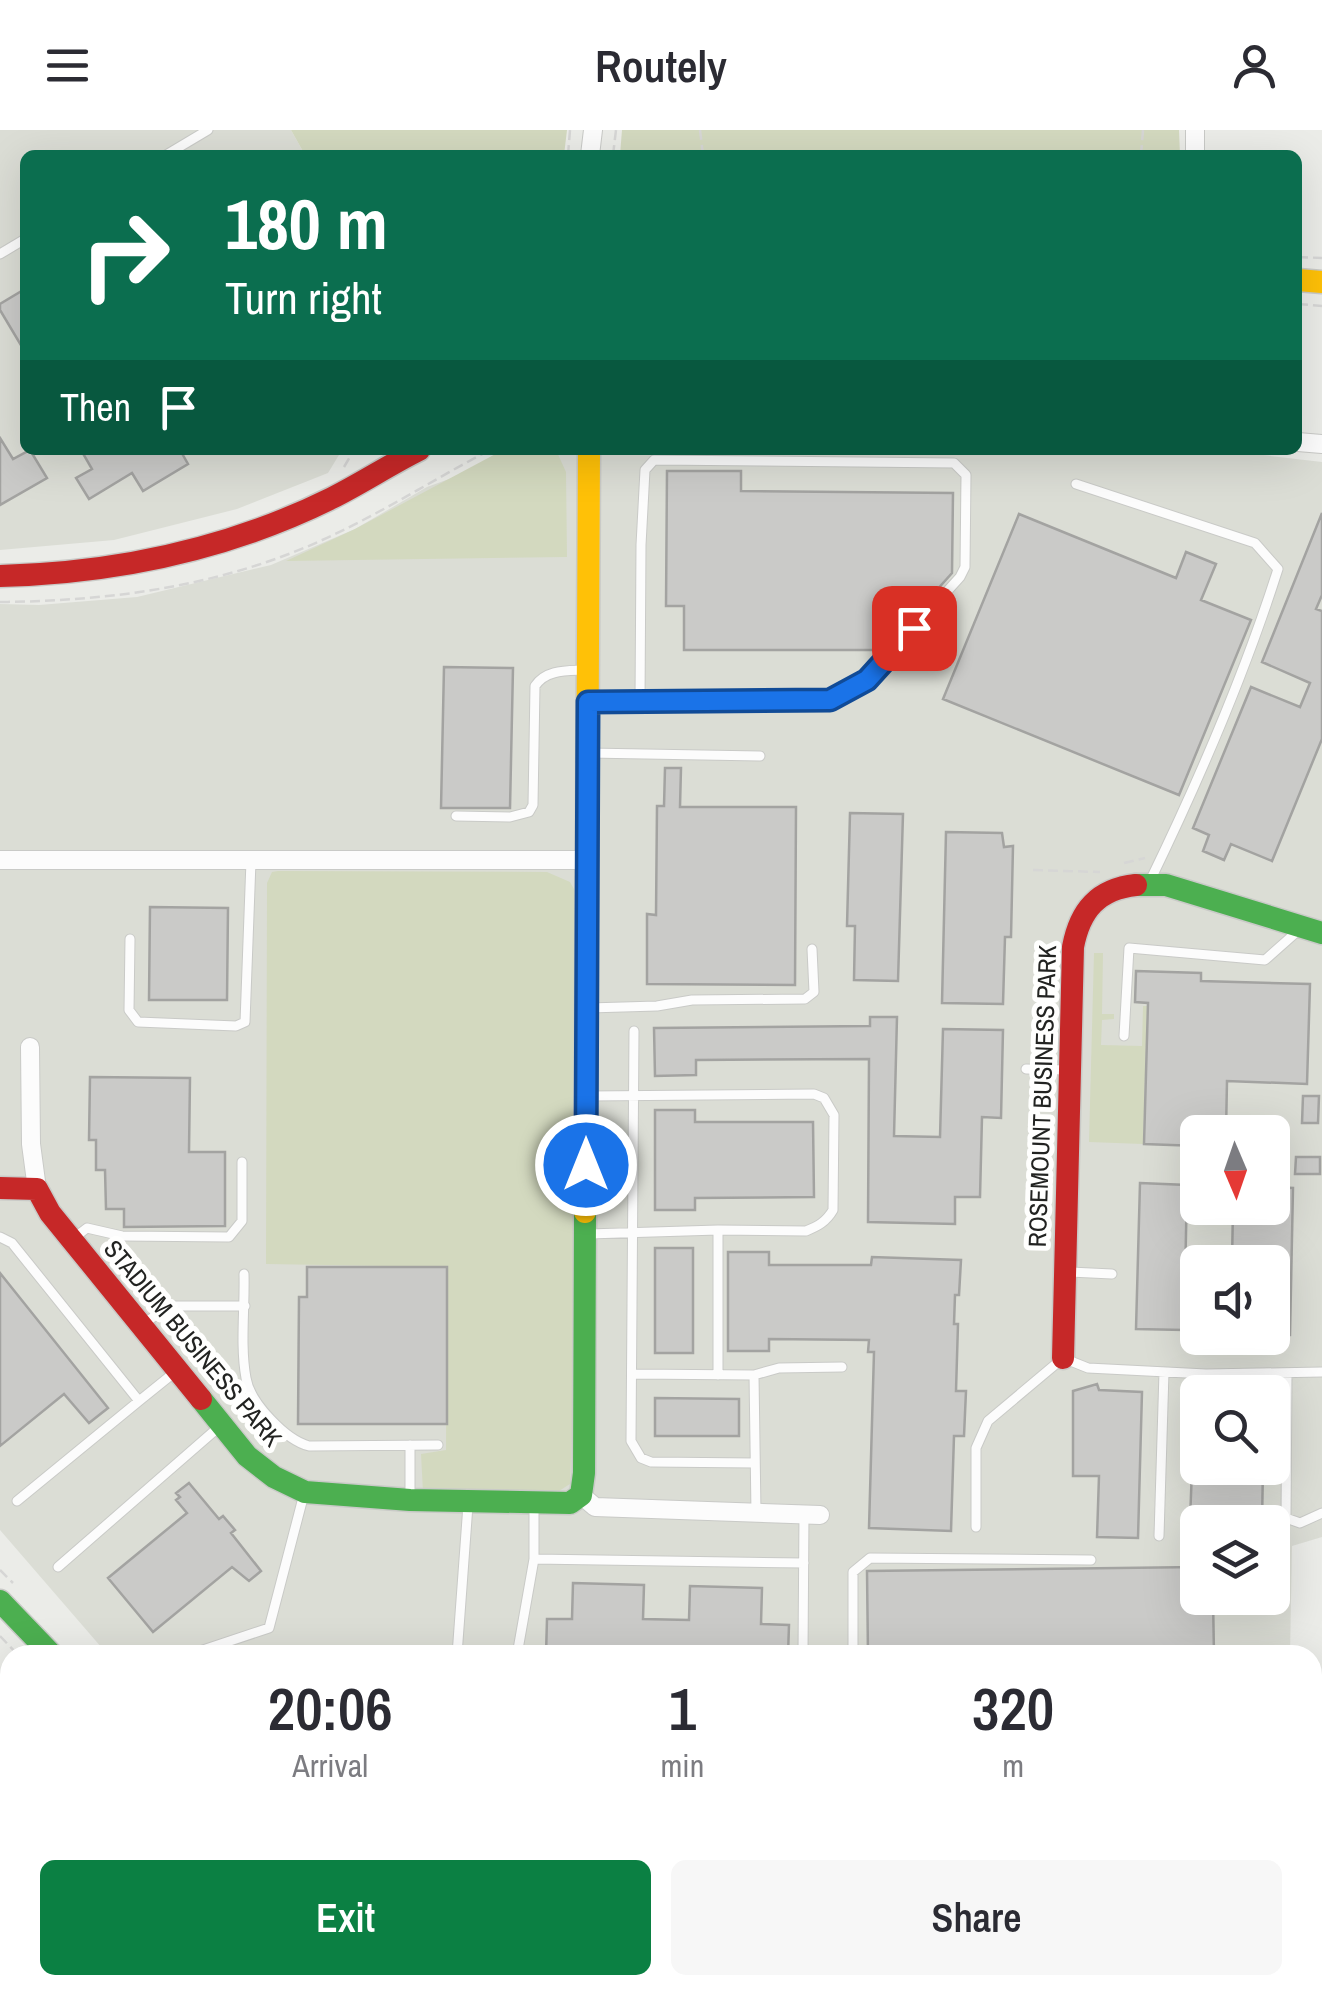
<!DOCTYPE html>
<html lang="en">
<head>
<meta charset="utf-8">
<style>
	:root { --surface:#fff; --page:#f7f7f7; --text:#2b2b33; --muted:#7c7c81; --accent:#0b8043 }
	body { margin:0; font-family:"Archivo Narrow",sans-serif; background:var(--page); color:var(--text); height:100vh; display:flex; flex-direction:column; font-size:38px; white-space:nowrap }
	* { box-sizing:border-box; margin:0 }
	p { font-size:32px; color:var(--muted) }
	.icon { flex:none; width:55px; height:55px; fill:none; stroke:currentColor; stroke-width:2; stroke-linecap:round; stroke-linejoin:round }
	.map { position:relative; flex:1; overflow:hidden }
	.details { position:absolute; left:0px; top:1515px; width:1322px; height:350px; display:flex; flex-direction:column; background:var(--surface); border-radius:30px 30px 0 0; box-shadow:0 10px 40px #0002 }
	.details>* { flex:none }
	.hud { position:absolute; left:20px; top:20px; width:1282px; height:305px; border-radius:15px; box-shadow:0 10px 40px #0002; background:#0b6e4f; color:#fff; overflow:hidden }
	.needle { width:65px; rotate:178deg }
	.buttons { position:absolute; left:1180px; top:985px; display:grid; gap:20px }
	.buttons a { display:grid; place-items:center; width:110px; height:110px; border-radius:15px; background:var(--surface); box-shadow:0 10px 40px #0002; font-size:50px }
	.pin { position:absolute; display:grid; place-items:center; width:85px; height:85px; color:#fff; margin:-42px; border-radius:20px; box-shadow:0 5px 15px #0006 }
	.me { position:absolute; width:110px; margin:-55px; rotate:0deg; stroke-linejoin:round; filter:drop-shadow(0 0 8px #0008) }
	.turn { display:flex; align-items:center; gap:35px; height:210px; padding:0 40px; font-size:45px }
	.turn .icon { width:130px; height:130px; stroke-width:2.5 }
	.turn b { display:block; font-size:70px; line-height:85px }
	.then { display:flex; align-items:center; height:95px; padding:0 40px; background:#0003; gap:20px; font-size:38px }
	.eta { display:flex; justify-content:space-evenly; align-items:center; height:170px; text-align:center }
	.eta b { font-size:60px; font-weight:600; line-height:70px }
	.action { display:flex; gap:20px; margin-top:auto; padding:20px 40px }
	.action a { flex:1; height:115px; border-radius:15px; background:var(--accent); color:#fff; font-size:40px; font-weight:600; line-height:115px; text-align:center }
	.action a+a { background:var(--page); color:var(--text) }
	header { display:flex; justify-content:space-between; align-items:center; height:130px; padding:0 40px; background:var(--surface); font-size:45px; font-weight:600 }
	.map>svg:first-child { display:block }
	.built { fill:#dbddd5; fill-rule:evenodd }
	.green { fill:#d3d9bf }
	.building { fill:#cacac8; stroke:#a3a3a1; stroke-width:2.5 }
	.lines { fill:none; stroke-linecap:round; stroke-linejoin:round }
	.lane-casing { stroke:#c9cac7; stroke-width:11 }
	.street-casing { stroke:#c9cac7; stroke-width:20 }
	.fast-casing { stroke:#c9cac7; stroke-width:25 }
	.slow-casing { stroke:#c9cac7; stroke-width:25 }
	.jam-casing { stroke:#c9cac7; stroke-width:25 }
	.path { stroke:#d6d6d5; stroke-width:2.5; stroke-dasharray:10 5; stroke-linecap:butt }
	.lane { stroke:#fcfcfc; stroke-width:9 }
	.street { stroke:#fcfcfc; stroke-width:18 }
	.fast { stroke:#4caf50; stroke-width:22 }
	.slow { stroke:#ffc107; stroke-width:22 }
	.jam { stroke:#c62828; stroke-width:22 }
	.route-casing { stroke:#114b97; stroke-width:25 }
	.route { stroke:#1a73e8; stroke-width:18 }
	.labels { text-anchor:middle; dominant-baseline:central; stroke-width:10; stroke-linejoin:round; paint-order:stroke }
	.street-label { font-size:25px; fill:#222321; stroke:#fffffe }
</style>
</head>
<body>
<header><svg class="icon" aria-label="menu" viewBox="0 0 24 24"><path d="M4 6h16M4 12h16M4 18h16"/></svg>Routely<svg class="icon" aria-label="person" viewBox="0 0 24 24"><circle cx="12" cy="8" r="4"/><path d="M4 21q1-7 8-7t8 7"/></svg></header>
<div class="map">
<svg width="1322" height="1865" viewBox="0 0 1322 1865">
	<rect width="100%" height="100%" fill="#ebece8"/>
	<path class="built" d="M0,0h291l14,25h-280v295h317l-14,23 -91,36 -123,31 -114,10z
		M529,320h691l102,12v1075l-30,9 -2,109h-1182l-108,-125v-926l39,1 98,-8 134,-32 84,-36 72,-42zM1198,1002h74v76h-74zM1198,1132h74v76h-74zM1198,1262h74v76h-74zM1198,1392h74v76h-74z
		M400,1855h882v10h-872z"/>
	<path class="green" d="M291,0h276l-3,25h-259z
		M622,0h557l1,25h-560z
		M503,320h53l10,22 1,85 -281,4 69,-32z
		M278,741l269,1 23,10 9,16 -4,457 -5,129 -19,12 -128,-4 -2,-38 25,-4 1,-183 -181,-3 1,-381 5,-11z
		M1094,823h9l-1,61h12v5l-12,1 -1,25 41,1 1,-40h4l-4,138 -54,-2z
		M1322,1718v147h-40v-10h30l1,-135z
		M244,1855h67l10,10h-68z"/>
	<path class="building" d="M25,159v63l-25,-42v-6z
		M0,308l13,21 17,-9 17,28 -47,27z
		M81,320h99l8,14 -45,27 -11,-18 -43,26 -13,-21 16,-9z
		M667,341h74v20l212,2 -1,80 -69,77h-199v-44h-18z
		M1322,383v82l-6,14 6,2v128l-50,122 -41,-17 -7,16 -21,-9 6,-16 -16,-7 58,-141 49,20 10,-24 -48,-21z
		M1019,384l157,64 10,-26 30,12 -15,36 50,20 -72,175 -236,-96z
		M444,537l69,1 -3,140h-69z
		M665,638h16l-1,39h116l-1,178 -148,-1v-70l9,1 1,-109h7z
		M850,683l53,1 -5,167 -44,-1 1,-54h-8z
		M946,702l56,1 2,14 9,-1 -2,91h-6l-2,67 -61,-1z
		M150,777l78,1 -1,92h-78z
		M1136,841l65,2v8l109,3 -3,100 -80,-3 -1,51h-28v14l-54,-2 4,-141 -13,-1z
		M870,887h27l-3,119 46,1 3,-108 60,1 -2,88 -19,-1 -2,80h-25v27l-87,-2 1,-163 -173,1v15l-41,1 -1,-48 216,-2z
		M90,947l100,1 -1,74h36v74l-101,1v-18h-18l-1,-39h-9v-30h-7z
		M1303,966h16l-1,27h-16z
		M655,980h40v12h118l1,75 -119,1v12h-40z
		M1296,1027h24v17h-25z
		M1140,1053l47,2 -3,145 -48,-1z
		M1272,1057l21,1 -3,147 -18,-1v-72h-40l1,-54h39z
		M655,1118h38v105h-38z
		M728,1122h41v13h102l1,-8 89,3 -2,35h-4l-1,29h4l-2,67h10l-2,45h-10l-3,95 -82,-3 5,-176h-6l1,-12 -100,-1v12h-41z
		M307,1137h140v157h-149l1,-127h8z
		M0,1143l108,135 -19,15 -25,-29 -64,52z
		M1097,1254l2,6 43,2 -4,146 -41,-1 2,-61h-26v-85z
		M655,1268l84,1v37h-84z
		M1192,1338h71l-1,54h-72z
		M189,1353l30,36 4,-3 12,14 -4,3 30,38 -12,10 -17,-14 -79,65 -45,-54 79,-65 -11,-13 4,-3 -4,-4z
		M1198,1437v31h15l1,57h-346l-1,-84z
		M573,1453l71,2 -1,34 46,1 1,-34 72,2 -1,36 28,1 -1,30h-242l1,-36h25z"/>
	<g class="lines">
		<defs>
			<path id="lane" d="M166,25l42,-25
				M0,124l25,-15
				M1076,354l179,59 23,26c-34,107 -79,211 -128,312
				M591,572l238,-1 38,-21 93,-103 5,-10 1,-92 -12,-12 -300,-3 -9,10 -4,75 -1,156
				M588,623l172,3
				M456,686l54,1 19,-5 4,-7 2,-119c11,-17 33,-15 50,-16
				M130,809l-1,71 9,12 98,4 9,-4 6,-161
				M589,878l68,-2 35,-6 113,-1 9,-7 -2,-43
				M634,901l-3,410 10,17 10,4 104,1
				M1124,906l5,-88 136,12 35,-31
				M1026,939l40,1
				M718,1100v145
				M588,1104l130,-4 88,1c12,-5 20,-9 27,-21l1,-95 -10,-17 -10,-4 -225,2
				M0,1107l12,6 127,158 36,-29
				M74,1108l13,-10 35,8 107,1 13,-16v-59
				M1070,1142l42,2
				M244,1144c1,33 -4,71 2,104 4,25 40,62 63,68l129,-1
				M144,1193l27,-17h74
				M632,1244l122,1 25,-7 63,-1
				M1287,1244l-1,144 14,5 22,-10
				M754,1245l2,138
				M410,1315v52
				M17,1371l122,-100
				M976,1397v-79l12,-27 75,-63 25,10 118,6 116,-2
				M1159,1406l5,-164
				M534,1429l270,4
				M58,1437l162,-141
				M188,1525l81,-27 35,-134
				M457,1525l11,-150
				M517,1525l17,-96v-50
				M803,1525l1,-141
				M853,1525v-83l17,-14 221,2
				M674,1865l10,-10
				M1274,1865l1,-10"/>
			<path id="street" d="M590,25l3,-25
				M1195,25v-25
				M1298,312l24,2
				M0,730h588
				M30,917l1,97 6,45
				M581,1365l14,12 225,8"/>
			<path id="fast" d="M1136,755h30l156,48
				M201,1269l46,57 27,21 31,15 105,8 160,3 11,-8 3,-22 1,-261
				M0,1471l52,54
				M365,1855l9,10"/>
			<path id="slow" d="M1298,150l24,2
				M585,1082l4,-762"/>
			<path id="jam" d="M0,446c117,-3 227,-26 332,-78 30,-15 57,-33 87,-48
				M0,1058l37,1 13,24 151,186
				M1063,1228l10,-411c7,-37 25,-58 63,-62"/>
		</defs>
		<use href="#lane" class="lane-casing"/>
		<use href="#street" class="street-casing"/>
		<use href="#fast" class="fast-casing"/>
		<use href="#slow" class="slow-casing"/>
		<use href="#jam" class="jam-casing"/>
		<path class="path" d="M700,0l3,25
			M568,25l2,-25
			M613,25l3,-25
			M1141,25l2,-25
			M1298,127l24,1
			M1298,174l24,2
			M344,337l10,-17
			M0,472c115,-1 230,-17 335,-68 53,-25 103,-57 155,-84
			M1124,733l21,-5
			M1033,740l67,2
			M0,1440l13,13
			M0,1506l18,19
			M73,1517l7,8
			M328,1855l9,10"/>
		<use href="#lane" class="lane"/>
		<use href="#street" class="street"/>
		<use href="#fast" class="fast"/>
		<use href="#slow" class="slow"/>
		<use href="#jam" class="jam"/>
	</g>
	<g class="lines">
		<defs>
			<path id="route" d="M586,1035l2,-463 242,-2 37,-20 47,-52"/>
		</defs>
		<use href="#route" class="route-casing"/>
		<use href="#route" class="route"/>
	</g>
	<g class="labels">
		<g class="street-label">
			<text transform="translate(1042 966) rotate(-88)">ROSEMOUNT BUSINESS PARK</text>
			<text transform="translate(193 1213) rotate(50)">STADIUM BUSINESS PARK</text>
		</g>
	</g>
</svg>
<div class="buttons">
<a><svg class="needle" viewBox="-14 -14 28 28"><path d="M0-13l5 13h-10z" fill="#e53935"/><path d="M0 13l5-13h-10z" fill="#7c7c81"/></svg></a>
<a><svg class="icon" aria-label="sound" viewBox="0 0 24 24"><path d="M4 9h4l5-4v14l-5-4H4zM17 9q2 3 0 6"/></svg></a>
<a><svg class="icon" aria-label="search" viewBox="0 0 24 24"><circle cx="10" cy="10" r="6"/><path d="M15 15l6 6"/></svg></a>
<a><svg class="icon" aria-label="layers" viewBox="0 0 24 24"><path d="M12 4l9 5-9 5-9-5zM3 14l9 5 9-5"/></svg></a>
</div>
<div class="pin" style="left:914px;top:498px;background:#d93025"><svg class="icon" aria-label="arrive" viewBox="0 0 24 24"><path d="M6 21V4h12l-3 4 3 4H6"/></svg></div>
<svg class="me" style="left:586px;top:1035px" viewBox="-20 -20 40 40"><circle r="17" fill="#1a73e8" stroke="#fff" stroke-width="3"/><path d="M0-11L8 9 0 5-8 9z" fill="#fff"/></svg>
<div class="hud">
<div class="turn"><svg class="icon" aria-label="right" viewBox="0 0 24 24"><path d="M7 20v-9h11M14 6l5 5-5 5"/></svg><div><b>180 m</b>Turn right</div></div>
<div class="then">Then<svg class="icon" aria-label="arrive" viewBox="0 0 24 24"><path d="M6 21V4h12l-3 4 3 4H6"/></svg></div>
</div>
<section class="details">
<div class="eta">
<div><b>20:06</b><p>Arrival</p></div>
<div><b>1</b><p>min</p></div>
<div><b>320</b><p>m</p></div>
</div>
<div class="action"><a>Exit</a><a>Share</a></div>
</section>
</div>
</body>
</html>
